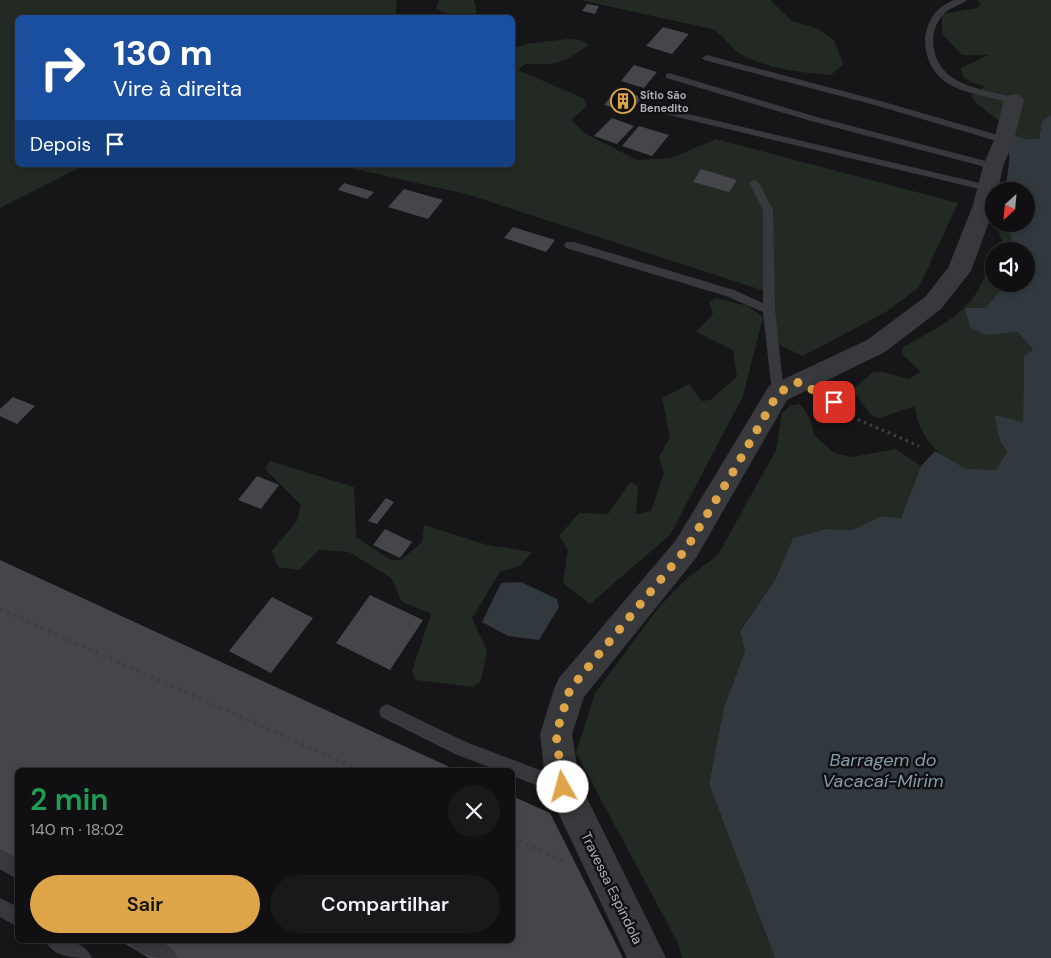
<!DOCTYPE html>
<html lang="pt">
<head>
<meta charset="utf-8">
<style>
	:root { --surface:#101012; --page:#19191b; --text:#f1f3f6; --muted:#9c9d9f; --line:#303032; --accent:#dea448 }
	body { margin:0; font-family:"DM Sans",sans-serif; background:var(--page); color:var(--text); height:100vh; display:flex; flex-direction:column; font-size:19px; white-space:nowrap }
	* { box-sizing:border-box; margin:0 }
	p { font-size:16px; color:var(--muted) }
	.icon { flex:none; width:28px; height:28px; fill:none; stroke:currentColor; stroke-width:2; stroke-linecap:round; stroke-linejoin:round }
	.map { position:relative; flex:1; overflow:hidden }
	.panel { position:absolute; left:15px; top:768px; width:500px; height:175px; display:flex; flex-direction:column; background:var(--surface); border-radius:8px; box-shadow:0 2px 8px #0003,0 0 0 1px var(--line) }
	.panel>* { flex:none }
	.banner { position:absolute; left:15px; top:15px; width:500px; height:152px; border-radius:8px; box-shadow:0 2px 8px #0003,0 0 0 1px var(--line); background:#1a4fa0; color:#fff; overflow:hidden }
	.needle { width:32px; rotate:206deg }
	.controls { position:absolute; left:985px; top:182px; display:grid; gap:10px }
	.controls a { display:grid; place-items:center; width:50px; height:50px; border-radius:50%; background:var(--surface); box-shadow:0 2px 8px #0003,0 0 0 1px var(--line); font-size:25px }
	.pin { position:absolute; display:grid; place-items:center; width:42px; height:42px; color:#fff; margin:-21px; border-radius:10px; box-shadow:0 2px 8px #0006 }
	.me { position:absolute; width:55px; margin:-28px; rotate:353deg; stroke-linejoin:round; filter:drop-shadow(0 0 4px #0008) }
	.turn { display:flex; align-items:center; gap:18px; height:105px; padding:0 15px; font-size:22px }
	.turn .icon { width:65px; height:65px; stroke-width:2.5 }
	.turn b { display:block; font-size:35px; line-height:42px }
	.then { display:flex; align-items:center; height:48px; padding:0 15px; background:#0003; gap:10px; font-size:19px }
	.round { display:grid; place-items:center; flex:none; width:52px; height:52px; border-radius:26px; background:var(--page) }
	.headline { display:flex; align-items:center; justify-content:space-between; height:85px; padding:0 15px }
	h1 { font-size:30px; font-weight:600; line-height:38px; color:#1e9e55 }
	.action { display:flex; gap:10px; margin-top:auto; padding:10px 15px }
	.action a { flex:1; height:58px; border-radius:30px; background:var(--accent); color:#111; font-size:20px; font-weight:600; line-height:58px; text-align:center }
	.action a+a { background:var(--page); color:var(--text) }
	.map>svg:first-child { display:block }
	.green { fill:#232a23 }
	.water { fill:#31393f }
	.building { fill:#45464a }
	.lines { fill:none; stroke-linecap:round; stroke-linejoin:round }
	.path-far1 { stroke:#3e4043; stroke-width:3; stroke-dasharray:2.5 4; stroke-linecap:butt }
	.path { stroke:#3e4043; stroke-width:4; stroke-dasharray:3 4.5; stroke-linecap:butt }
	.lane { fill:#38393c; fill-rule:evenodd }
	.street { fill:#38393c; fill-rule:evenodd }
	.route { stroke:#dea448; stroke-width:9; stroke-dasharray:0 16.2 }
	.labels { text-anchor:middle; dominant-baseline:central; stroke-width:5; stroke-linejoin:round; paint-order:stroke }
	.far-poi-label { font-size:11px; font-weight:bold; fill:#aaaeb6; stroke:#111113; text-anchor:start }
	.street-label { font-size:14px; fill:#aaaeb6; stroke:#111113 }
	.near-water-label { font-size:18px; font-style:italic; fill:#859cad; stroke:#111113 }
</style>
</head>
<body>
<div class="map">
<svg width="1051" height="958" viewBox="0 0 1051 958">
	<rect width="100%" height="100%" fill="#161618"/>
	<path class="green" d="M0,0h397l-2,18h-377v147h67l-85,43z
		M439,0h35l3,12 -8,5 -25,-4 -8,-4z
		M580,0h190l22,21 24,7 18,12 9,24 -12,11c-29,-2 -61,-6 -87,-19 -12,-6 -19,-20 -32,-27z
		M975,0h76v115l-9,6 -3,18h-14l-20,-7 -7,-12 -21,-16 -6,-8 14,-10 -15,-4 -8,-7 -1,-7 27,-13h-26l-20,-21v-20l35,-6 4,-5z
		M568,39l12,1 9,5c-29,19 -30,20 -64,19l-7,6 65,28 4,8 -16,14 15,14 51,26 34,-2 45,-19 242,64 -39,84 -33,25 -83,44 -32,-15v-48l-305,-99 -129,-29h175l1,-117 14,-4z
		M996,224l14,9 6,18h-16l2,-9z
		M994,262v22h11l-19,24 -1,27 33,-3 15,19 -9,5 -1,67 -29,-8 6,26 7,12 -11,17c-9,0 -23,2 -31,-1 -26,-10 -48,-35 -50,-63l-36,12 -8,-3 -19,-25 21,-18h10l26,7 12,-7 -19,-18 1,-7c27,-15 60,-30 76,-58 5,-10 7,-18 15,-27z
		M716,298l32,8 15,11 -20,79 -73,139 -80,69 -27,-21 5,-33 -9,-14 20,-23 29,1 22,-32 8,4 -2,28 15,-3 13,-38 -5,-16 11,-20 -8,-39 27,-14 13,17 8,-1 27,-23 -4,-27 -37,-18 17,-18 -4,-12z
		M799,404l5,5 7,12 3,14 20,18 18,4 43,-8 26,17 -20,52 -20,-2 -29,14 -26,-1 -33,9 -18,42 -35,50 5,21 -21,56 -15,77 66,174h-93l-4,-15 -102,-190 19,-60 64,-86 26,-27 33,-25 58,-105 6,-37 8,-7z
		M270,461l84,26 2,50 35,23h10l21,-18 2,-17 63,20 45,7 -12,14 -20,6 -28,46 15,33 -6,30 -8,6 -57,-7 -4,-9 19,-57 -29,-12 -11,-24 -42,-26 -30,-2 -20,20 -21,-3 -6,-16 25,-30 4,-16 -36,-36z"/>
	<path class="water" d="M1051,115v843h-276l-66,-174 15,-77 21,-56 -5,-20 35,-51 18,-42 33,-9 26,1 29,-14 20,2 20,-52 14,-15 31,18 30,1 11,-18 -7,-11 -6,-26 29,7 1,-66 9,-6 -15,-18 -33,3 -15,-8 -5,-19h21l19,-24h21v-33h-10l-6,-18 -14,-9h30v-33h-22c5,-19 8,-40 1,-59l20,7h14l3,-18z
		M521,582l36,17 2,8 -20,33 -31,-4 -26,-14 19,-39z"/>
	<path class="building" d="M587,4l12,2 -4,8 -13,-3z
		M663,27l26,7 -17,20 -26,-8z
		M634,65l23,7 -13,16 -23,-7z
		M616,90l26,7 -11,15 -27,-7z
		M612,118l22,8 -17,18 -23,-8z
		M639,126l30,9 -17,21 -30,-10z
		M701,169l36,11 -8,12 -36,-10z
		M344,183l30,9 -7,7 -29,-9z
		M404,189l39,11 -15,19 -40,-12z
		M513,227l42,13 -9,12 -42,-14z
		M13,397l22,9 -18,18 -17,-8v-7z
		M257,476l22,9 -18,24 -23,-9z
		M386,498l8,4 -17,22 -9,-3z
		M385,529l27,13 -12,16 -27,-13z
		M0,560l456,210h-438v109l-18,-10z
		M370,595l53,25 -33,50 -54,-27z
		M272,597l41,21 -42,55 -42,-22z
		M512,796l38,17 73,145h-474l-30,-18h393z"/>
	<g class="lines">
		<path class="path-far1" d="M826,397l33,23 60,26"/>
		<path class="path" d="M0,609l360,161
			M512,838l52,23"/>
		<path class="lane" d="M954,0h13c-7,6 -18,7 -25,16 -8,9 -10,21 -8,33 6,38 53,41 83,49v4c-8,2 -18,-3 -26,-4 -16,-4 -33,-7 -47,-17 -28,-23 -25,-68 10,-81z
			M707,55l177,47 124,36 1,2 -5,3 -4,-1 -122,-36 -174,-46 -2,-2z
			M669,73l148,44 180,47 1,2 -5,3 -182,-48 -145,-43v-4z
			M663,108l325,77 5,3 -5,3 -328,-78 -2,-2z
			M754,180l5,3 14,27 2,100 9,83 -1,3h-10l-1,-3 -9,-81 -37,-16 -160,-48 -2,-3 2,-3h8l160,48 29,13v-93l-14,-27z
			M387,704l79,38 103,39 3,6 -3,6 -6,2 -51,-19v-6h-15l-42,-16 -74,-37 -2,-5 2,-5z
			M0,849l18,10v19l-18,-10z
			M0,898l18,9v20l-18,-10z
			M45,940c17,0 39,-1 47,18 -17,0 -39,0 -47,-18z
			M129,940c17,0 41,-2 49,18 -17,0 -41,0 -49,-18z"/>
		<path class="street" d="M1014,94l7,2 3,4 -10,40 -11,26 -5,25h-4v17l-23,63 -30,38 -56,43 -98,48 -91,158 -112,139 -12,37 8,50 86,174h-39l-81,-171 -6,-53 14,-45 5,-11 117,-138 93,-154 98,-46 58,-43 23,-29 25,-63 10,-39 11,-26 10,-40 3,-4z"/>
	</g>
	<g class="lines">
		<path class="route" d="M563,787l-7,-53 14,-45 116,-140 47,-77 45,-79 21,-11 35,20"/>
	</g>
	<defs>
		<symbol id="building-ring" viewBox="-11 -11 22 22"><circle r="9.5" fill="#111113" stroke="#dea448" stroke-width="1.5"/><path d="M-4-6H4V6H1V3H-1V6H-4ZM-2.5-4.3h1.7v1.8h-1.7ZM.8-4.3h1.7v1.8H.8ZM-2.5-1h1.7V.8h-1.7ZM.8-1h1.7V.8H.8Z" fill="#dea448"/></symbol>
	</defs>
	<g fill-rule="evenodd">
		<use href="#building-ring" x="609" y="87" width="28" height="28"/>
	</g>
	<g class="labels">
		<g class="far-poi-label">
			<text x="640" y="95">Sítio São<tspan x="640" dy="13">Benedito</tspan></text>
		</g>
		<g class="street-label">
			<text transform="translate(612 888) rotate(64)">Travessa Espíndola</text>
		</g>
		<g class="near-water-label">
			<text x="883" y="760">Barragem do<tspan x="883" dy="21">Vacacaí-Mirim</tspan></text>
		</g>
	</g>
</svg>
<div class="controls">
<a><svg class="needle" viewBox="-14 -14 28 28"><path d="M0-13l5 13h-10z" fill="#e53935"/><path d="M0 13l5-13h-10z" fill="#9c9d9f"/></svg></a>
<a><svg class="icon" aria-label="sound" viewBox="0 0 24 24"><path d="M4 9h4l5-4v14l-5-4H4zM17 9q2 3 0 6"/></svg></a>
</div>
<div class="pin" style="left:834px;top:402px;background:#d93025"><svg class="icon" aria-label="arrive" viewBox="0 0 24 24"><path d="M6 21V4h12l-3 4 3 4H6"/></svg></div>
<svg class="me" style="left:563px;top:787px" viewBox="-20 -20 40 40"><circle r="19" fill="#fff"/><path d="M0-13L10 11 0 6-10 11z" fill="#dea448"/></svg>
<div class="banner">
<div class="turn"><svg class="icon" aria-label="right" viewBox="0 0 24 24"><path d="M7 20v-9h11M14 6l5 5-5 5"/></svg><div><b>130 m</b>Vire à direita</div></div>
<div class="then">Depois<svg class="icon" aria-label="arrive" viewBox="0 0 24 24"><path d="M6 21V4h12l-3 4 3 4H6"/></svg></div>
</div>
<section class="panel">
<div class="headline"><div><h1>2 min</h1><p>140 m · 18:02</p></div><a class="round"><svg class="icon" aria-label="close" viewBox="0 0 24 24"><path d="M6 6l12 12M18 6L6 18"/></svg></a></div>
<div class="action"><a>Sair</a><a>Compartilhar</a></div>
</section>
</div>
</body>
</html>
